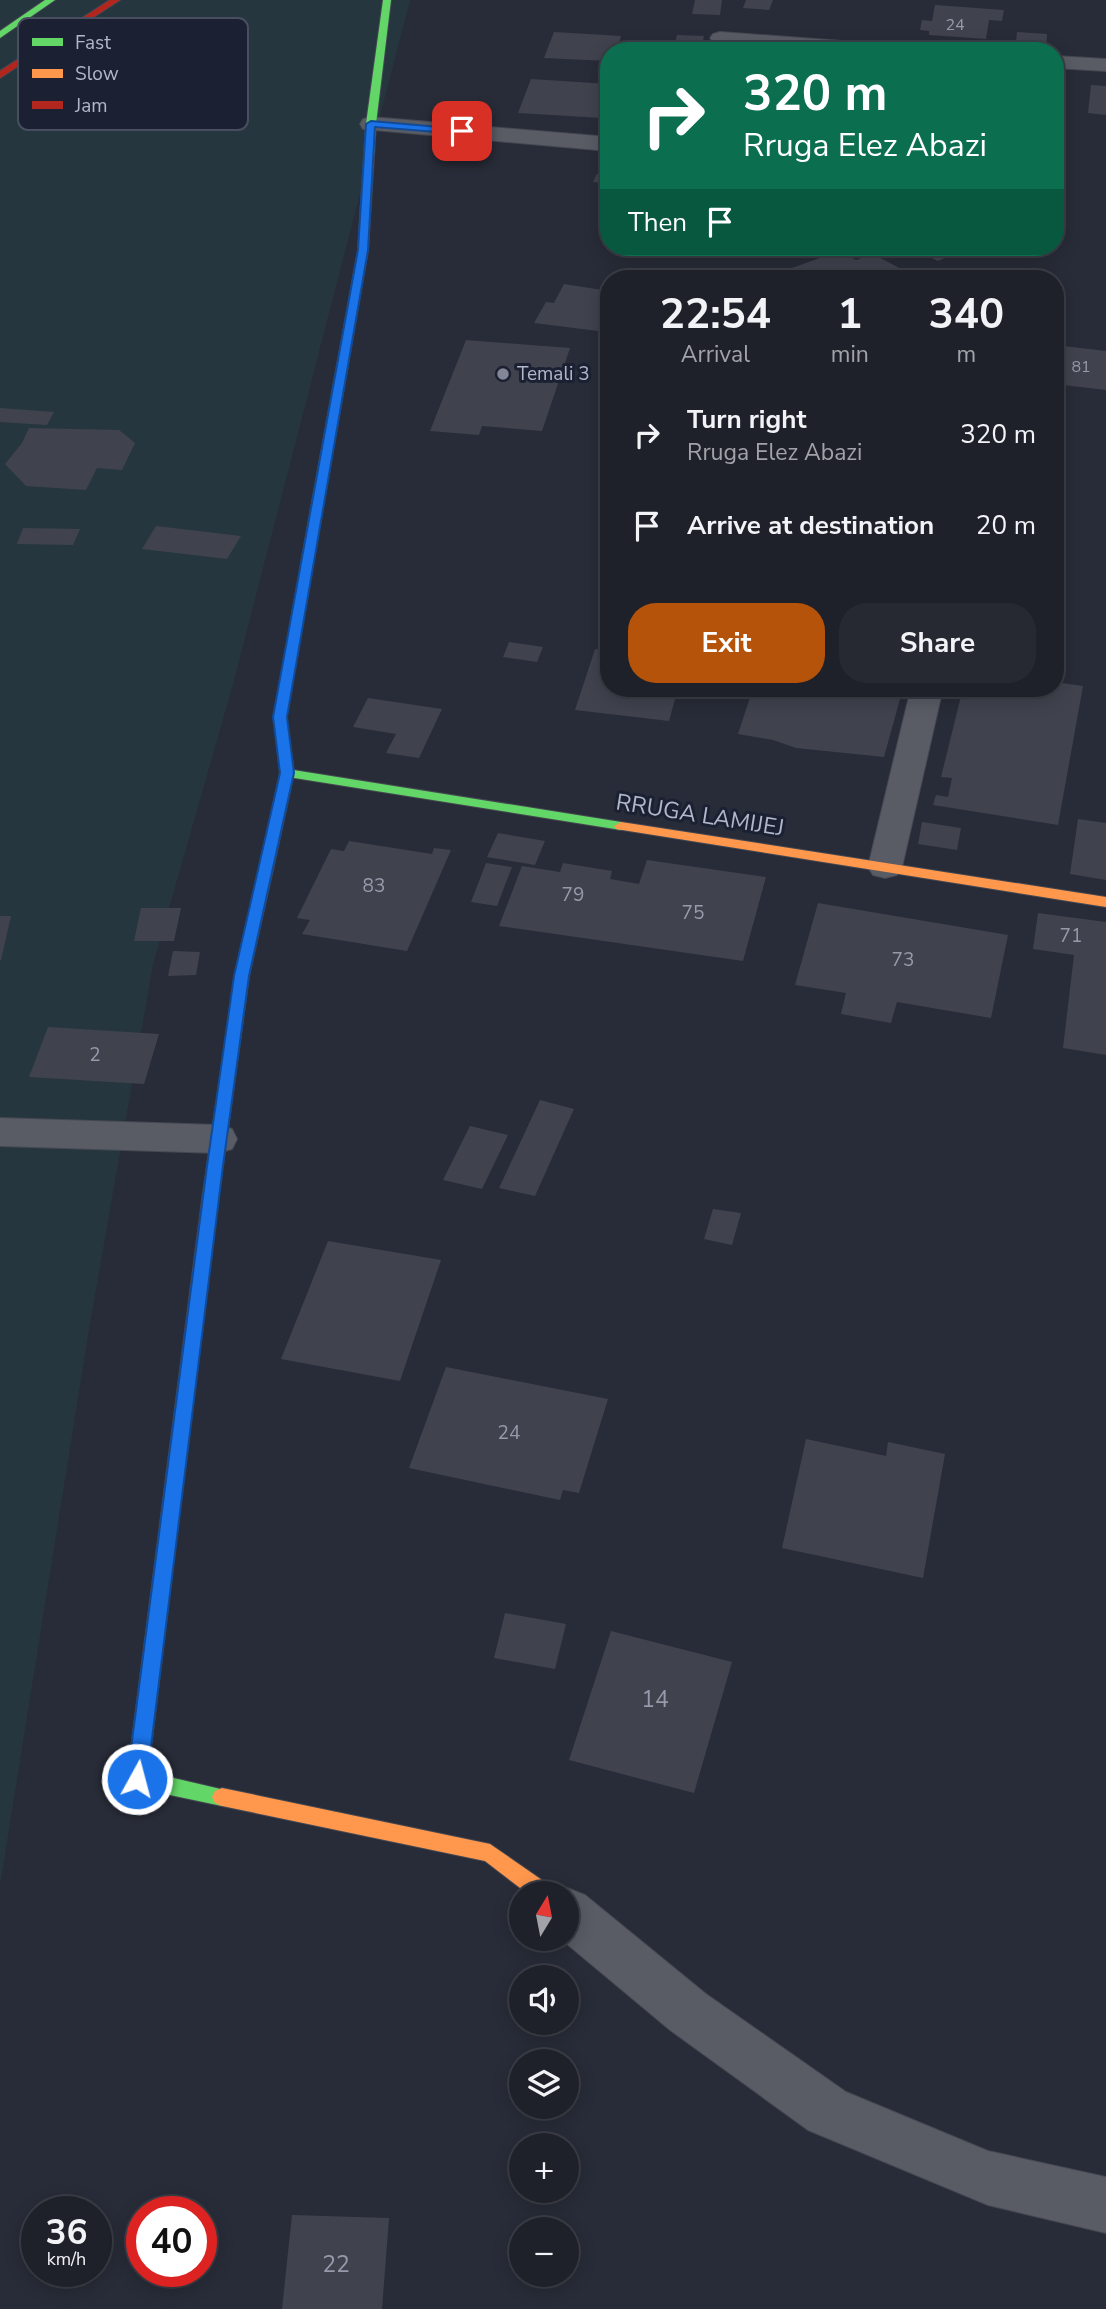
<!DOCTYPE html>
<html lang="en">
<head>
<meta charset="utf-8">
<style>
	:root { --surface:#1e212a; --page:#262932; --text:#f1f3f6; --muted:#a1a3a8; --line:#3c3e47; --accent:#b45309 }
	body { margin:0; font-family:"Nunito Sans",sans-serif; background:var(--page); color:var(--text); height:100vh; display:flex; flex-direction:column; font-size:26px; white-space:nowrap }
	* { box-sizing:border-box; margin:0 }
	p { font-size:23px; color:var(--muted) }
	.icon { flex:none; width:38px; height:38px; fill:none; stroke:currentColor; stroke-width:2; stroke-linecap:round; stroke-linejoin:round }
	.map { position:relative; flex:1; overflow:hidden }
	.panel { position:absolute; left:600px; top:270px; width:464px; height:427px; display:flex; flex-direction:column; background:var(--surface); border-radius:28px; box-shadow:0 4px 18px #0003,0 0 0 2px var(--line) }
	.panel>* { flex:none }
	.hud { position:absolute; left:600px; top:42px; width:464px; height:214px; border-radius:28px; box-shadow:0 4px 18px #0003,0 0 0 2px var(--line); background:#0b6e4f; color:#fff; overflow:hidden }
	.needle { width:46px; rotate:10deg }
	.buttons { position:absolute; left:509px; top:1881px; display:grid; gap:14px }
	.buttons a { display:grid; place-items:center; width:70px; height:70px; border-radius:50%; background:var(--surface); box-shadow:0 4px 18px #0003,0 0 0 2px var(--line); font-size:35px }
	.speed { position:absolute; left:21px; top:2196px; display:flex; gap:14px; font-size:35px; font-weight:700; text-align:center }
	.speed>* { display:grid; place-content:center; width:91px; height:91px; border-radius:50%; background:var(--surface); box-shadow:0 4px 18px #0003,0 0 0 2px var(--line); line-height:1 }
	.speed small { font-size:18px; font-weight:400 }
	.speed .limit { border:10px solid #d22; background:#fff; color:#111 }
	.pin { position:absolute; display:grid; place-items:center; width:60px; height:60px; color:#fff; margin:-30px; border-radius:14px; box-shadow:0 4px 10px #0006 }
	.me { position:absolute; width:77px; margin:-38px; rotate:7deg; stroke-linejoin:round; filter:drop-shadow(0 0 5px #0008) }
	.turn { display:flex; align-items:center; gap:24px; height:147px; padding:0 28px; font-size:32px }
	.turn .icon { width:91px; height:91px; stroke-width:2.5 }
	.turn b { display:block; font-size:49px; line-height:60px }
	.then { display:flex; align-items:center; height:66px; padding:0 28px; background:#0003; gap:14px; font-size:26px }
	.eta { display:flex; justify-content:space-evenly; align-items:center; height:119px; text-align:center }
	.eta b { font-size:42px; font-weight:700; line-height:49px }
	.action { display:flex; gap:14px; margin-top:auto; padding:14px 28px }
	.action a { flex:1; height:80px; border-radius:28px; background:var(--accent); color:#fff; font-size:28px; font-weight:700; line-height:80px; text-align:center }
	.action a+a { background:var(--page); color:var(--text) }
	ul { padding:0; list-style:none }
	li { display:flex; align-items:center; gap:21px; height:91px; padding:0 28px }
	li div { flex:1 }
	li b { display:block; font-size:26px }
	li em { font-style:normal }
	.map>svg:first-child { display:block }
	.green { fill:#25363e }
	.building { fill:#40434e }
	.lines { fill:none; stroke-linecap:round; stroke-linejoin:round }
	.lane-casing { stroke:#454851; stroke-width:2 }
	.street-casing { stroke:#454851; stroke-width:2 }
	.fast-casing { stroke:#454851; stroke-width:2 }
	.slow-casing { stroke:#454851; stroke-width:2 }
	.jam-casing { stroke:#454851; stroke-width:2 }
	.lane { fill:#595c65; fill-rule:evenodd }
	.street { fill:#595c65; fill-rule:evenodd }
	.fast { fill:#63d668; fill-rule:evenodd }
	.slow { fill:#ff974d; fill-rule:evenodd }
	.jam { fill:#b3261e; fill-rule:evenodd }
	.route { fill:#1a73e8; stroke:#114b97; stroke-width:2 }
	.poi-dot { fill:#828696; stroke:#1b2133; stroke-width:2.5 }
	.labels { text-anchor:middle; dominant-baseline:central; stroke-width:6; stroke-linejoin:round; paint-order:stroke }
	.far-number-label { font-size:16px; fill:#969aaa }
	.far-poi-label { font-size:19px; fill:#b2b7c9; stroke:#1b2133; text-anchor:start }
	.number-label { font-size:19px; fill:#969aaa }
	.street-label { font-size:23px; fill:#b2b7c9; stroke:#1b2133 }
	.near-number-label { font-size:23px; fill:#969aaa }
	.key { fill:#1b2133; stroke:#484e60; stroke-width:2 }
	.key-label { font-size:19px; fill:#b2b7c9 }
</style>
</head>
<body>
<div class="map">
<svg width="1106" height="2309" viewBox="0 0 1106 2309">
	<rect width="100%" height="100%" fill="#282c38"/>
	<path class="green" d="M0,0h410l-177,684 -80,280 -64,365 -89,556z"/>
	<path class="building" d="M695,0h27l-2,15 -28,-1z
		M746,0h27l-4,10 -26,-2z
		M935,5l69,5 -2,11 -13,-1 -3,19 -57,-4v-4l-9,-1 2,-10 10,1z
		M554,32l67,4 -4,15h-8v10l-65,-3z
		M1017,32l30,2 -1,17h-31z
		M677,35l27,1 -2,8 -27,-1z
		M531,79l78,5v13l-7,21 -84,-5z
		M1091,85l15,1v29l-18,-2z
		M597,174l12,1v8l-16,-1z
		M908,247h62l-32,14z
		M839,251l17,9 17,-6 34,18 -16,6h-117l-4,-2z
		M564,284l45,7v32l-7,-1 -4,9 -64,-8 12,-21 8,1z
		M466,340l104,8 -28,83 -60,-5 -3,9 -49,-4z
		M1055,345l51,6v39l-51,-6z
		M0,408l54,4 -7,13 -47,-3z
		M29,428l90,2 16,13 -13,27 -25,-2 -11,22 -60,-4 -21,-22 17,-21z
		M156,526l85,10 -14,23 -85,-10z
		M23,528l57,1 -7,16 -56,-1z
		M509,642l34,5 -6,15 -34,-5z
		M595,649l14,2v37h69l-9,33 -94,-11z
		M1055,682l28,4 -25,139 -125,-20 3,-10 12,2 4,-19 -11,-1 22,-89h92z
		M753,688h150l-19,69 -88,-9 -23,-8 -35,-6z
		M368,698l74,11 -23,49 -33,-5 10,-19 -43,-7z
		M1078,819l28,4v57l-36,-6z
		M922,822l39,6 -4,22 -39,-6z
		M498,833l47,8 -10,24 -48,-8z
		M349,841l83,13 2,-6 17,2 -44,101 -105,-17 8,-14 -13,-2 34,-69 13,2z
		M647,860l119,17 -23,84 -244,-35 23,-60 38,6 3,-9 49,8 -2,8 29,5z
		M486,863l26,4 -15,39 -26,-4z
		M818,903l190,32 -17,83 -94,-16 -6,21 -50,-9 5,-21 -51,-8z
		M141,908h40l-7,33h-40z
		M1038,913l68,9v133l-43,-7 11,-93 -41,-6z
		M0,916h11l-10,44h-1z
		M173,951l27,1 -4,23 -28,1z
		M48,1027l111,7 -15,50 -115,-7z
		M540,1100l34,9 -39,87 -36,-8z
		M470,1126l38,9 -26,54 -39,-9z
		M713,1209l28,4 -9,32 -28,-6z
		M328,1241l113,19 -41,121 -119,-22z
		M446,1367l162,32 -29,94 -16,-3 -3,10 -151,-32z
		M806,1439l80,17 2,-14 57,12 -22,124 -141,-30z
		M505,1613l61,11 -11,45 -61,-11z
		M611,1631l121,31 -38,131 -125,-33z
		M292,2215l97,3 -7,91h-100z"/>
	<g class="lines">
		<defs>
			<path id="lane" d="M371,117l238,20v14l-246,-22 -3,-5 3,-5z
				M911,688h32l-41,179 -5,8 -12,3 -12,-3 -5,-8z"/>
			<path id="street" d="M720,32l177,13 7,2 3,4h-99l-95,-9 -3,-4 3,-4z
				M1055,56l51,3v12l-51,-3z
				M0,1118l218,7 14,4 5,10 -5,10 -14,4 -218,-7z
				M567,1888l18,7 121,99 140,98 142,59 118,26v56l-118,-28 -180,-75 -138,-100 -109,-91h6v-45h-14z"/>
			<path id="fast" d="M45,0h10l-55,38v-7z
				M383,0h8l-15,124 -8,126 -48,274 -6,4 -6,-4 50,-274 8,-126z
				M287,769l334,53 7,4 -7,4 -339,-54v-6z
				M265,870l7,4 -23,102 -31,224 -8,6 -8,-6 33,-224 23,-102z
				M170,1509l6,2 3,5 -31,256 81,19 3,6 -3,6 -7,3 -85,-18 -7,-3 -3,-6 34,-263 3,-5z"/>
			<path id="slow" d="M314,520l6,4 -34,193 8,56 -22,101 -7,4 -7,-4 22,-101 -6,-56 34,-193z
				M621,822l485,75v10l-490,-78 -2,-3z
				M222,1788l268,56 62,43 3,7h-27l-43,-33 -263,-55 -7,-3 -3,-6 3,-6z"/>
			<path id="jam" d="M110,0h10l-120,78v-7z
				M210,1194l8,6 -39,316 -3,5 -6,2 -6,-2 -3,-5 41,-316z"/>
		</defs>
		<use href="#lane" class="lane-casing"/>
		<use href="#street" class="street-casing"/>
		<use href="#fast" class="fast-casing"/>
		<use href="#slow" class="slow-casing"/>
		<use href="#jam" class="jam-casing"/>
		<use href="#lane" class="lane"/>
		<use href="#street" class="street"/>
		<use href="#fast" class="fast"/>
		<use href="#slow" class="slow"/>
		<use href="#jam" class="jam"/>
	</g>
	<path class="route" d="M371,121l91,8 4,2 -4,3 -87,-7 -7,123 -81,467 7,56 -45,203 -26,190 -76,613 -3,7 -7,2 -7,-2 -3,-7 80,-613 27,-190 46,-203 -7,-56 85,-467 8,-126z"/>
	<circle class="poi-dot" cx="503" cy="374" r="7"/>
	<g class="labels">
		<g class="far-number-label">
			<text x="955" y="25">24</text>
			<text x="1081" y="367">81</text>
		</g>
		<g class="far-poi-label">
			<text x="517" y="374">Temali 3</text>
		</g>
		<g class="number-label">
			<text x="374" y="886">83</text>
			<text x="573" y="895">79</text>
			<text x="693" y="913">75</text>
			<text x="1071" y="936">71</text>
			<text x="903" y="960">73</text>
			<text x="95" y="1055">2</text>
			<text x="509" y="1433">24</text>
		</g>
		<g class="street-label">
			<text transform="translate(700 815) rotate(9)">RRUGA LAMIJEJ</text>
		</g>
		<g class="near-number-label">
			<text x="655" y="1699">14</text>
			<text x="336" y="2264">22</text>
		</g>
	</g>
	<rect x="18" y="18" width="230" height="112" rx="10" class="key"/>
	<rect x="32" y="38" width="31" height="8" fill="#63d668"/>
	<rect x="32" y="69" width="31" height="9" fill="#ff974d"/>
	<rect x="32" y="101" width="31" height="8" fill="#b3261e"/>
	<g class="key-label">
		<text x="75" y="49">Fast</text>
		<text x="75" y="80">Slow</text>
		<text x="75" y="112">Jam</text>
	</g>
</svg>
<div class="buttons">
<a><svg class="needle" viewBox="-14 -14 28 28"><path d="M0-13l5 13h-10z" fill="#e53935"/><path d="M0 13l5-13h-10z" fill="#a1a3a8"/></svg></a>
<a><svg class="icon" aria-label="sound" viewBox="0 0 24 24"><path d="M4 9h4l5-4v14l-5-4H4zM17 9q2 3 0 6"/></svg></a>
<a><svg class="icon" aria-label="layers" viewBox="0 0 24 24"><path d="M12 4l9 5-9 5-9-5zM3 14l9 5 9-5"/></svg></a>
<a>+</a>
<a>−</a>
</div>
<div class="speed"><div>36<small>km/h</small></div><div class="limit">40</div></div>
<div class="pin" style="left:462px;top:131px;background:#d93025"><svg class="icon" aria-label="arrive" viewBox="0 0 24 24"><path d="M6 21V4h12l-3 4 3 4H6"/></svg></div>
<svg class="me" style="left:137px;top:1779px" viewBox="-20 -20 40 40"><circle r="17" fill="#1a73e8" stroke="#fff" stroke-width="3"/><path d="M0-11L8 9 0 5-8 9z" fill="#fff"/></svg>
<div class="hud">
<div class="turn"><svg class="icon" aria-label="right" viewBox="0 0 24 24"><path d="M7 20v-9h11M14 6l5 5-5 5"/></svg><div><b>320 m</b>Rruga Elez Abazi</div></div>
<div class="then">Then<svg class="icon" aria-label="arrive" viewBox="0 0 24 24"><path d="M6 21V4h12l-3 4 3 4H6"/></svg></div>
</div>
<section class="panel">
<div class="eta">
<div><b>22:54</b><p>Arrival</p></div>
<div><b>1</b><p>min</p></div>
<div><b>340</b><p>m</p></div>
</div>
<ul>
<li><svg class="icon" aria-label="right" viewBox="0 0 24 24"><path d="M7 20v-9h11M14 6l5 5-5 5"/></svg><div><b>Turn right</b><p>Rruga Elez Abazi</p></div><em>320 m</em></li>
<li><svg class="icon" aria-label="arrive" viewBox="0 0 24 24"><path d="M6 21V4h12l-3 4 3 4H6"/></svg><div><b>Arrive at destination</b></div><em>20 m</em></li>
</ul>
<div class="action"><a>Exit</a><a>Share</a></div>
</section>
</div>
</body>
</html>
